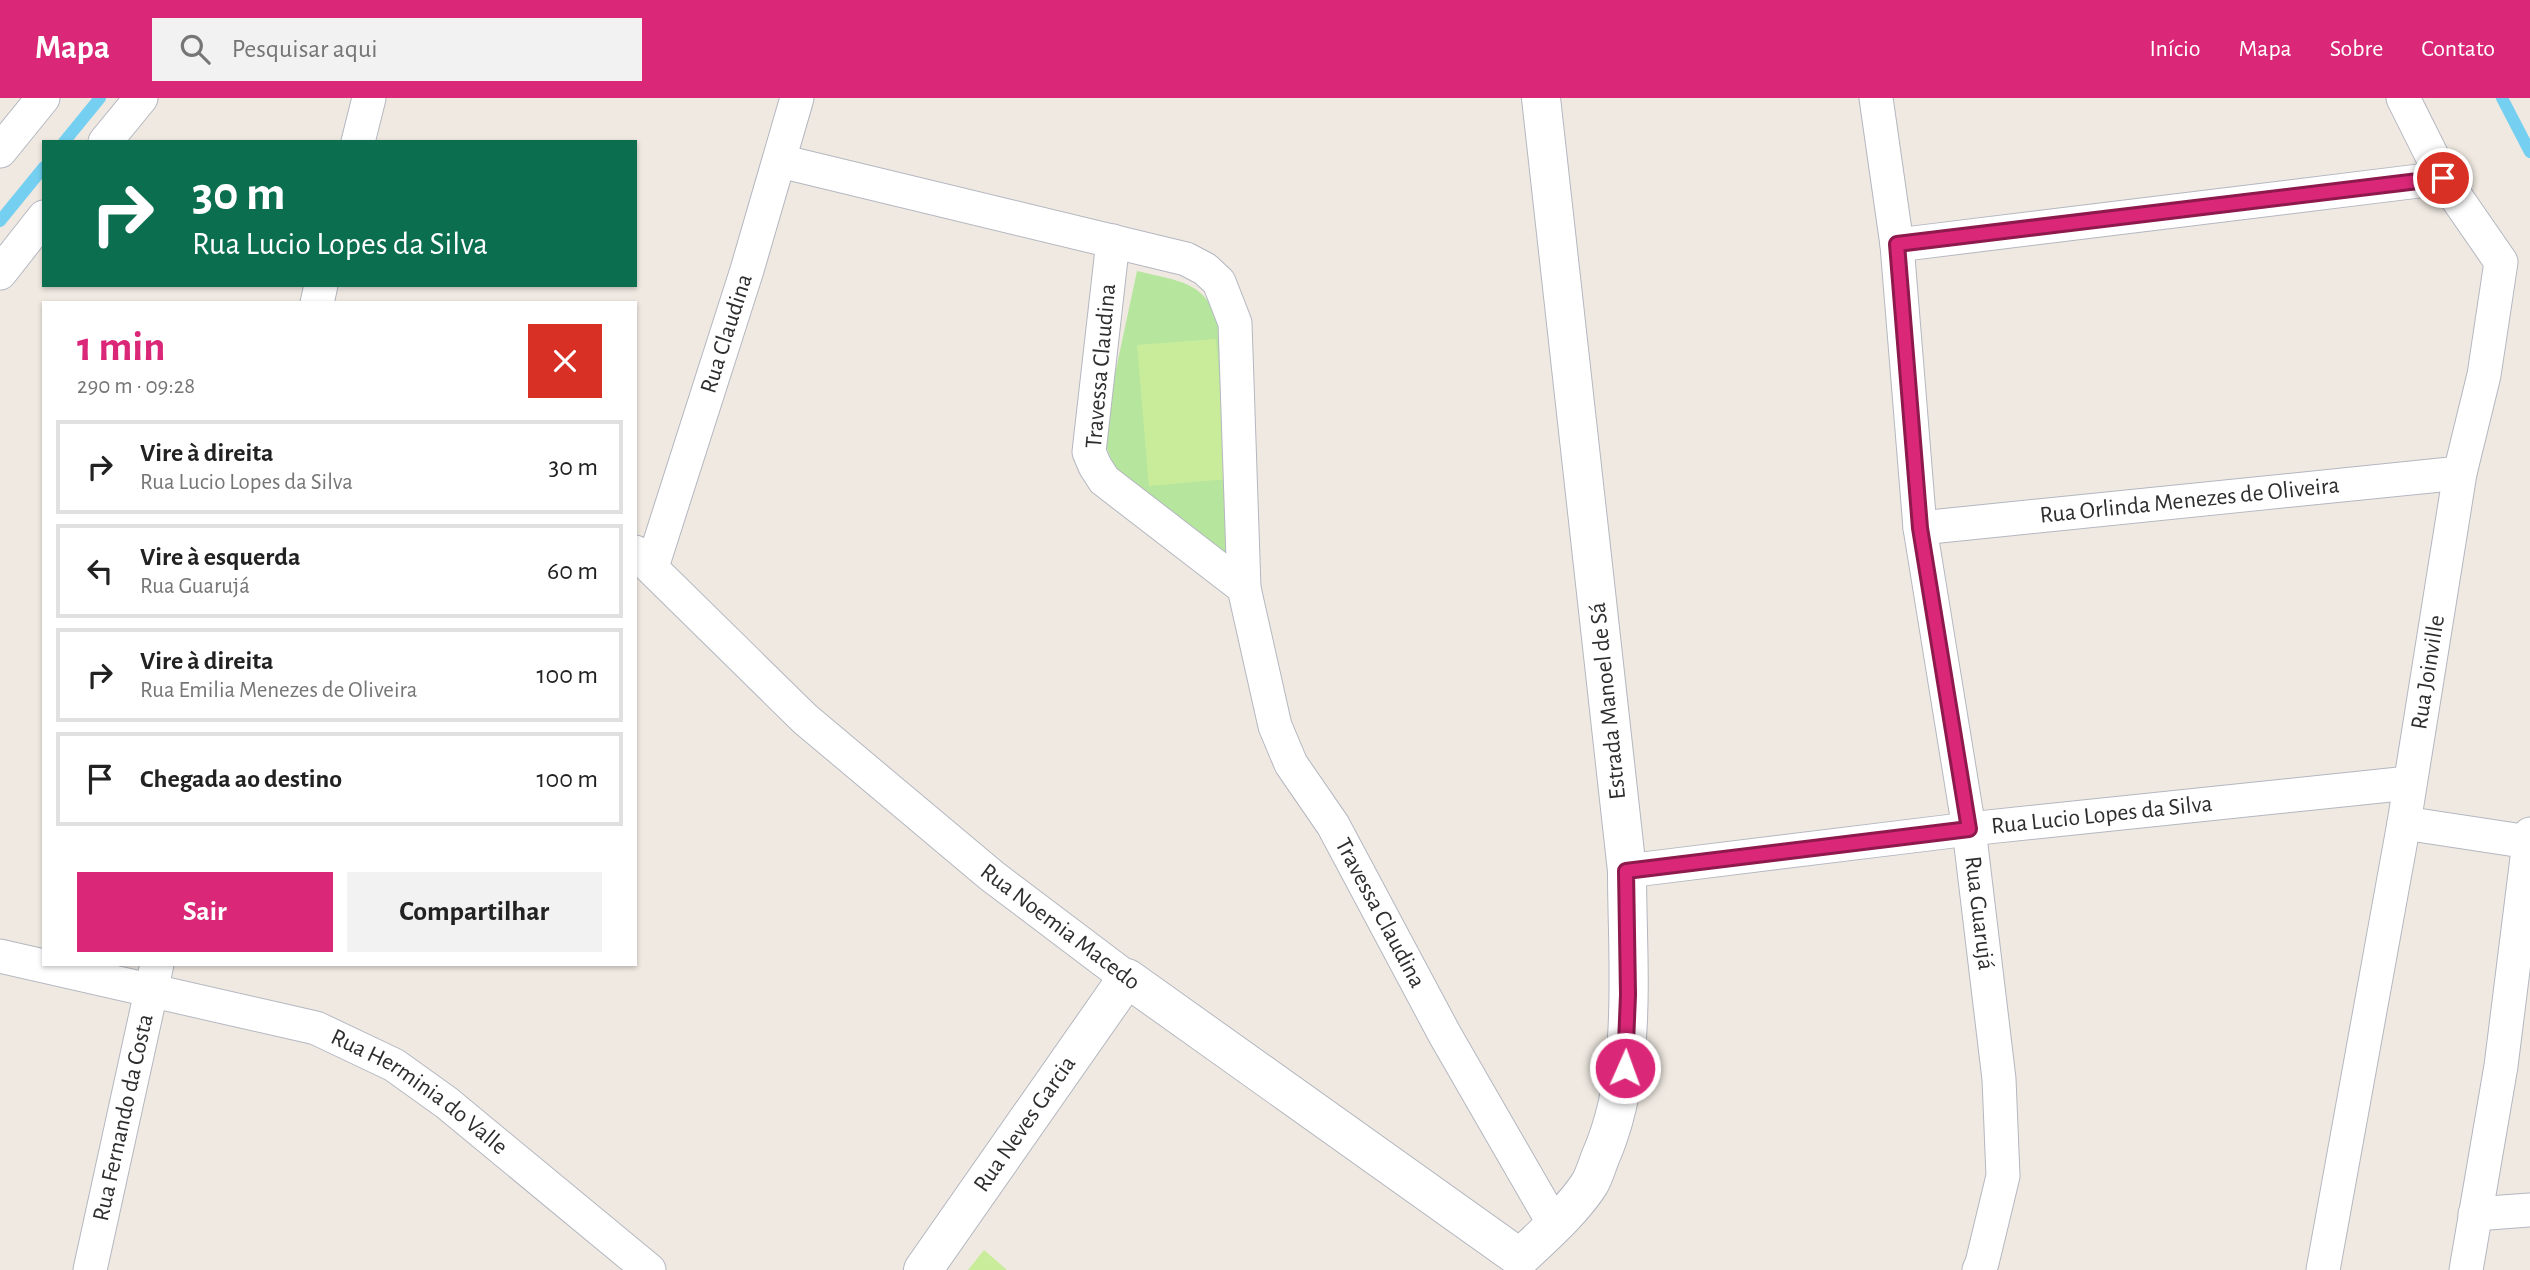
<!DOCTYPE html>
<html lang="pt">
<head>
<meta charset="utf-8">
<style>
	:root { --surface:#fff; --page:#f2f2f2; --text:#222; --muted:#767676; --line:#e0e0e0; --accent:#db2777 }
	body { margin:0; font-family:"Alegreya Sans",sans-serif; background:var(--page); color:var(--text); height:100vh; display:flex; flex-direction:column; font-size:26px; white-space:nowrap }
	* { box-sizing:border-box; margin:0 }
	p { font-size:23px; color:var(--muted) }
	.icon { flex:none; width:38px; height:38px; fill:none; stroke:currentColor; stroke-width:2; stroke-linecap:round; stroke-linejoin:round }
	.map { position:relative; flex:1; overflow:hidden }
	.sheet { position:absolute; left:42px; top:203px; width:595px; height:665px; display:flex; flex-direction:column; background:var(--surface); border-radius:0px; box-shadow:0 2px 5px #0004 }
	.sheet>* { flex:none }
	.hud { position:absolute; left:42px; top:42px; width:595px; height:147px; border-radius:0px; box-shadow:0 2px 5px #0004; background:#0b6e4f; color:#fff; overflow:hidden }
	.pin { position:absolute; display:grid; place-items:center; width:60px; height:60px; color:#fff; margin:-30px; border:4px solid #fff; border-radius:50%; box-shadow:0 2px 7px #0007 }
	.me { position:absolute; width:77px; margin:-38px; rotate:2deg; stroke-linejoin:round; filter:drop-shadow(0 0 5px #0008) }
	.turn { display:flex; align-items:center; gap:24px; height:147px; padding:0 35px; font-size:32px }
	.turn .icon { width:91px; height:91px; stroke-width:2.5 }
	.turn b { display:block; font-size:49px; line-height:60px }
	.round { display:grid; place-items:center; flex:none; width:74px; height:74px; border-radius:0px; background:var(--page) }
	.head { display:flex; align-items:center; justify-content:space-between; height:119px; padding:0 35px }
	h1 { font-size:42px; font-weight:700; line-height:52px; color:var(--accent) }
	.button { display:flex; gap:14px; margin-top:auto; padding:14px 35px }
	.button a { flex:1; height:80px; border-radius:0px; background:var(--accent); color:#fff; font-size:28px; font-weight:700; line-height:80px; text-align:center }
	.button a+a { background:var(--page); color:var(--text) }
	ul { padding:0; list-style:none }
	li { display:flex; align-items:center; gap:21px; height:94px; margin:0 14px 10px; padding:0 21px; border:4px solid var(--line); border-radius:0px }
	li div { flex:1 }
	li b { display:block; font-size:26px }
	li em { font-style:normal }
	header { display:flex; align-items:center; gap:42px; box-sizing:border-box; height:98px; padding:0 35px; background:var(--accent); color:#fff }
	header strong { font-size:33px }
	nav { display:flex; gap:38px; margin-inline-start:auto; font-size:24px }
	.search { width:490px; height:63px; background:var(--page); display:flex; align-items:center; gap:18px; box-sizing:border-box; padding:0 24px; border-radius:0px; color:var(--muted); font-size:26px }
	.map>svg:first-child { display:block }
	.green { fill:#b6e59e }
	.pitch { fill:#c9ec9a }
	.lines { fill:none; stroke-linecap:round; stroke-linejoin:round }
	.stream { stroke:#75cff0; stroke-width:12 }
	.street-casing { stroke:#b4b7c1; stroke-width:35 }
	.secondary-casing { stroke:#b4b7c1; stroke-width:40 }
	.street { stroke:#fff; stroke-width:33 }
	.secondary { stroke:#fff; stroke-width:38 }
	.route-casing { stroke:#8e194d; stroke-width:18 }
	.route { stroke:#db2777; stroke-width:12 }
	.labels { text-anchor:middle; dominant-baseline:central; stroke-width:5; stroke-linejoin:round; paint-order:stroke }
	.street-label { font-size:24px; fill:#2e2e2e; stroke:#fff }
</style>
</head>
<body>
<header>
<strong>Mapa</strong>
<div class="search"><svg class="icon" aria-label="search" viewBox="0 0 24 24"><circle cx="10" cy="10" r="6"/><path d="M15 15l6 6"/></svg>Pesquisar aqui</div>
<nav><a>Início</a><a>Mapa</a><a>Sobre</a><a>Contato</a></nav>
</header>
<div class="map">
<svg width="2530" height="1172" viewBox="0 0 2530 1172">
	<rect width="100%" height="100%" fill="#efe9e1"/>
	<path class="green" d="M1137,173c49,12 70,10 86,63l6,220h-11l-102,-82 -14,-37z"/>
	<path class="pitch" d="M1216,241l12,140 -79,7 -12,-141z
		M984,1152l23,20h-39z"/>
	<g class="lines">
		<path class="stream" d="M2502,0l28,54
			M64,44l36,-44
			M0,123l44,-54"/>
		<defs>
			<g id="street">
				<path id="s1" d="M1876,0l21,147 23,283 49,301 30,250 4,97 -21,87 -3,7"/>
				<path d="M105,44l36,-44"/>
				<path d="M358,44l11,-44"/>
				<path d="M0,53l43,-53"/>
				<path id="s2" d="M780,63l406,98 19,10 14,13 16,41 9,265 31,138 16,38 42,61 112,210 109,189"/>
				<path d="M1113,143l-24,211 6,14 9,14 140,108"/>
				<path d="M1897,147l546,-67"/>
				<path d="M0,175l44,-56"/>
				<path d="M317,205l4,-18"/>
				<path id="s3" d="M1920,430l540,-55"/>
				<path d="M635,454l170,167 187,157 135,102"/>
				<path id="s4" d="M652,469l95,-297 50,-172"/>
				<path d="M2404,725l125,19"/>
				<path id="s5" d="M1627,773l342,-42 440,-46"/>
				<path id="s6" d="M0,858l316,72 78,37 53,38 202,167"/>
				<path d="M2475,1116l55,-4"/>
				<path id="s7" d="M90,1172l67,-306"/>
				<path id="s8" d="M2323,1172l81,-447 56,-350 24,-98 17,-113 -58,-84 -40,-80"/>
				<path d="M2466,1172l35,-204 29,-232"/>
			</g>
			<g id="secondary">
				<path id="s9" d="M923,1172l204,-292 393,280c23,-22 53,-48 70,-75 4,-7 7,-17 10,-25 39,-88 27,-193 27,-287l-86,-773"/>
			</g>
		</defs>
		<use href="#street" class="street-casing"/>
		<use href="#secondary" class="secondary-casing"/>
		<use href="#street" class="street"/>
		<use href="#secondary" class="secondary"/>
	</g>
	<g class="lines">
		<defs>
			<path id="route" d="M1625,970l3,-73 -2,-124 343,-42 -49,-301 -23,-284 546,-66"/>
		</defs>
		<use href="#route" class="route-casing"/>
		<use href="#route" class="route"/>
	</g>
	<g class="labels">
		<g class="street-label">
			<text stroke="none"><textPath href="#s4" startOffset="245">Rua Claudina</textPath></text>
			<text transform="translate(1101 268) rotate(-85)">Travessa Claudina</text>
			<text stroke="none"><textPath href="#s3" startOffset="271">Rua Orlinda Menezes de Oliveira</textPath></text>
			<text stroke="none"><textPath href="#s8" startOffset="607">Rua Joinville</textPath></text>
			<text transform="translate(1608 603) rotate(-96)">Estrada Manoel de Sá</text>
			<text stroke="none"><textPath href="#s5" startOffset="478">Rua Lucio Lopes da Silva</textPath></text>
			<text stroke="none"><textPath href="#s2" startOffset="1124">Travessa Claudina</textPath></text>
			<text stroke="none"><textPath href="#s1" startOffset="822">Rua Guarujá</textPath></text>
			<text transform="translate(1060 829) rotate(37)">Rua Noemia Macedo</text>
			<text stroke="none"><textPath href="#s6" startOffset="446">Rua Herminia do Valle</textPath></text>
			<text stroke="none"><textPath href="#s7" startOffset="156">Rua Fernando da Costa</textPath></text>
			<text stroke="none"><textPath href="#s9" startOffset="178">Rua Neves Garcia</textPath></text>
		</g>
	</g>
</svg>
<div class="pin" style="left:2443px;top:80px;background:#d93025"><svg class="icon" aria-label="arrive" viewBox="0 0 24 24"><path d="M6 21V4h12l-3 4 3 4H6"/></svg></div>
<svg class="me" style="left:1625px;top:970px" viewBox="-20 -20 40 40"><circle r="17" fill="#db2777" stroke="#fff" stroke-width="3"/><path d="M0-11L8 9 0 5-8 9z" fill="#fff"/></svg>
<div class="hud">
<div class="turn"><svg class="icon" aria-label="right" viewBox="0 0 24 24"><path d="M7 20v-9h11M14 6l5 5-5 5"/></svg><div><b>30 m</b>Rua Lucio Lopes da Silva</div></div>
</div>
<section class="sheet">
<div class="head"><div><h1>1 min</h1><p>290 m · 09:28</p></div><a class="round" style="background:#d93025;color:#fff"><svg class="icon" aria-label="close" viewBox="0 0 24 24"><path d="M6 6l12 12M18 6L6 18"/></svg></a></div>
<ul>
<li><svg class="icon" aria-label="right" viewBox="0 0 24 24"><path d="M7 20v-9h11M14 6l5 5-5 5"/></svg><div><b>Vire à direita</b><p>Rua Lucio Lopes da Silva</p></div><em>30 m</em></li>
<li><svg class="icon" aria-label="left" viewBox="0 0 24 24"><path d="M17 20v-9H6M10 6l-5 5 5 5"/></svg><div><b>Vire à esquerda</b><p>Rua Guarujá</p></div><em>60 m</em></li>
<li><svg class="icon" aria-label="right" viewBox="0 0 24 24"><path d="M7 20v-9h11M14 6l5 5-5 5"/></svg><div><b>Vire à direita</b><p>Rua Emilia Menezes de Oliveira</p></div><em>100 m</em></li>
<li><svg class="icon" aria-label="arrive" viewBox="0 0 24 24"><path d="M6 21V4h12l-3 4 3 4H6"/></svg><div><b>Chegada ao destino</b></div><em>100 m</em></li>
</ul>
<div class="button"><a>Sair</a><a>Compartilhar</a></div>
</section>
</div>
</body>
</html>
